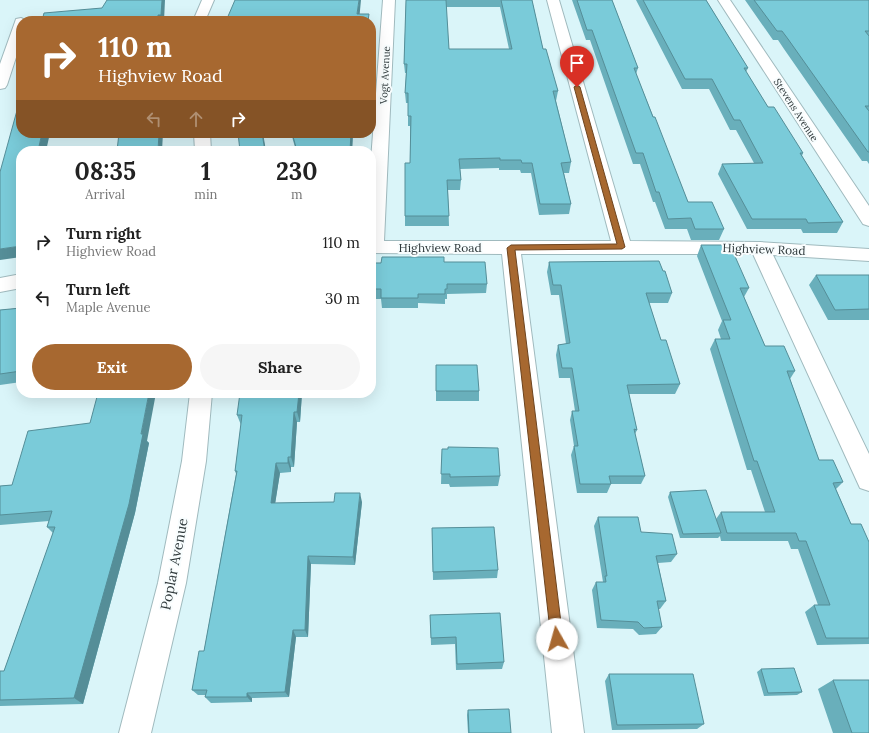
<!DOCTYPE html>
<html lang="en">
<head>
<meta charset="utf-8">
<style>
	:root { --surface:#fff; --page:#f6f6f6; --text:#222; --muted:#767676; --accent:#a76830 }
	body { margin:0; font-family:Lora,serif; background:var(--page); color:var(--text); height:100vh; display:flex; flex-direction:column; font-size:15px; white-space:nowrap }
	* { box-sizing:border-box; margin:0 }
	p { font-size:13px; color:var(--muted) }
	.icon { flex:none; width:22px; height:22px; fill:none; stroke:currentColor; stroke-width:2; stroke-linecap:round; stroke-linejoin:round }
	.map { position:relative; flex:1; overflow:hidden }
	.panel { position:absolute; left:16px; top:146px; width:360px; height:252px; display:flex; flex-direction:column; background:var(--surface); border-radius:16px; box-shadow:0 4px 16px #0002 }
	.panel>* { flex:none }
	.hud { position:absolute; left:16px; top:16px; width:360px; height:122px; border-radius:16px; box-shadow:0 4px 16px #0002; background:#a76830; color:#fff; overflow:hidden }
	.pin { position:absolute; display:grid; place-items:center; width:34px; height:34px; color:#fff; margin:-41px -17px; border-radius:50% 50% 50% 0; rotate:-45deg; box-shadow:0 0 4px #0007 }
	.pin .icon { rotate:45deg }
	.me { position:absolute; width:44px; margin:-22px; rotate:353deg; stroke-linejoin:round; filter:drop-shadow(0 0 3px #0008) }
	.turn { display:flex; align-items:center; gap:14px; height:84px; padding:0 16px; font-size:18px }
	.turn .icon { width:52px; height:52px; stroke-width:2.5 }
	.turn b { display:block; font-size:28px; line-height:34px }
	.lanes { display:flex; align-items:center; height:38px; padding:0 16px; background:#0003; justify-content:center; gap:20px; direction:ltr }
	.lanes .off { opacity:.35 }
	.eta { display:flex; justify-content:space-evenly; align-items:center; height:68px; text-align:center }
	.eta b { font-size:24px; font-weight:700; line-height:28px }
	.primary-button { display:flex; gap:8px; margin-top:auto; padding:8px 16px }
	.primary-button a { flex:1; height:46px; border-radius:24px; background:var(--accent); color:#fff; font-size:16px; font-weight:700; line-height:46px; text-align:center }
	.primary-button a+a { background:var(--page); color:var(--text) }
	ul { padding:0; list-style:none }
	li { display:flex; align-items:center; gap:12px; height:56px; padding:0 16px }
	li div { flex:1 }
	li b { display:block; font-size:15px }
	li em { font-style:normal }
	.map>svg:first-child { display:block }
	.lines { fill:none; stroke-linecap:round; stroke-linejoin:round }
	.street-casing { stroke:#a0babe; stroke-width:2 }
	.street { fill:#fff; fill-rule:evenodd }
	.wall { fill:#69afbb; fill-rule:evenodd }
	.shaded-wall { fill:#558e98 }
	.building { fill:#7acbd9; stroke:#558e98 }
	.route { fill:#a76830; stroke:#6d441f }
	.labels { text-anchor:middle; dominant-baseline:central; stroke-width:4; stroke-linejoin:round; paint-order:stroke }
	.far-street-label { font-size:10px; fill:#2f393b; stroke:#f8fdfe }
	.street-label { font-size:12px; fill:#2f393b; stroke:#f8fdfe }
	.near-street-label { font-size:14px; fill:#2f393b; stroke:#f8fdfe }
</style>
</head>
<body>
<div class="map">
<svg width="869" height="733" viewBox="0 0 869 733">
	<rect width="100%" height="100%" fill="#daf5f9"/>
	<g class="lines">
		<defs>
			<path id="street" d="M202,0h12l-9,21h-12z
				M383,0h12l-11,241h227l-64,-241h12l71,241 130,1 109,7v12l-96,-6 96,199v37l-9,-3 -107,-234h-232l63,479h-32l-50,-479 -131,-1v-93z
				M718,0h12l139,206v20l-6,-2z
				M21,18l6,3h-6v21l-14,43 -2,3 -5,1v-25l15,-42 1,-3z
				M194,133h16l1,18h-16z
				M21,274v14l-21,4v-14z
				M190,393h22l-6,68 -20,122 -35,150h-32l39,-150 24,-122z"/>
		</defs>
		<use href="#street" class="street-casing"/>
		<use href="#street" class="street"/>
	</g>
	<path class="wall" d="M406,0h126l11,49 15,42 -2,10 15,61 -2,11h-5l7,31 -2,10 -30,1 -8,-42h-10l-1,-3h-21v-2l-39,1 1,11 -1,10h-12l1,36h-44v-10l5,-53v-37h-2v-23h-2l-1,-10 1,-20h-1l-1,-9zM446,7h54l9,42h-60z
		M572,0h40l26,68 -2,6 52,128 36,27 -5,11h-28l-4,-11h-22l-10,-27h-2l-13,-38h-7l-43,-124h-4z
		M636,0h70l42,68 -2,4 22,35 35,46 -1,3 41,66 -6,11h-34l-2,-4h-54l-29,-55 4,-10 32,-1 -18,-33h-6l-21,-41h-27z
		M745,0h124v164l-2,-3h-5l-78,-112 -6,-9h-5z
		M291,133h62l-1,18h-56z
		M701,245l48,43 -5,9 21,49 30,25 -5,8 29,81 24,22 -7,7 15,35 18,18v102l-52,1 -12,-33 9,-7h4l-20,-56h-7l-3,-8h-67l-1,-5 -2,2h-38l-12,-41 2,-5 46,27 5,-7h44l-14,-42h-4l-37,-121 5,-10h6l-3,-9 4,-9 -25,-65z
		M444,262l43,22 -1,9 -39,1v5h-2v5l-27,-1v5h-36l-1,-9h-10v-36z
		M549,262l114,9 9,22 -4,10h-19l12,37 19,44 -5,10h-46l8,36 -2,4 10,42 -4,8h-30l-4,9h-30l-6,-38 3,-9 -4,-26 2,-9h3l-5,-33h-11l-3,-23 2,-10 8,-1 -7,-49h-8l-4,-23z
		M816,275h53v45h-41l-19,-35z
		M21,308v74l-21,3v-75z
		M436,365l43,26v10h-43z
		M302,393l-2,29h-3l-3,45h-3v5l-11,1 -5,30 87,-1 -7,63 -44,-1 -3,73h-12l-7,60 -37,1v4l-41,1 -6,-6 1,-2h-8l-6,-5 12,-39 32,-177 -1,-3 6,-46 -4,-10z
		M147,441l2,2 -14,70 -52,191 -83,2v-35h4l49,-138 -6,-6 2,-6 -49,4v-39l12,-1z
		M442,449l58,27 -2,10 -48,1 -1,-3h-8z
		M598,517l43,15 36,22 -6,8 -13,1 8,38 -6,8h-2l4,18 -6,7 -17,1 -6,-6 -36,-1 -5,-38 4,-8h7l-9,-56z
		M432,528l66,42 -1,8 -64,2z
		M430,615l74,47 -2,7 -46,1 -1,-26 -24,1z
		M761,669l41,23 -5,3 -33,1 -7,-24z
		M609,674l95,50 -7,5 -85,1 -7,-49z
		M833,680l36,53h-36l-15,-44z
		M468,710l43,23h-43l-1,-18z"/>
	<path class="shaded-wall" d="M162,0h3l-1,21h-6v-6z
		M359,0h2l-2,21 -2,-7z
		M42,133h8l-4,18h-8z
		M159,133h4l-1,18h-4z
		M262,133h1l3,18h-1z
		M351,133h2l-1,18h-2z
		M21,246v11l-21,3v-11z
		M149,393h7l-9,48 2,2 -14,70 -52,191 -9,-6 67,-264z
		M299,393h3l-2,29 -3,-10z
		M294,412l3,10 -3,45 -3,-10z
		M288,457l3,10v5l-3,-9z
		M276,463l4,10 -6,38 -3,-8z
		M360,493l2,9 -7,63 -2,-8z
		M308,556l3,8 -3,73 -3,-7z
		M293,630l3,7 -7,60 -4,-5z
		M247,693l5,5v4l-5,-5z"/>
	<path class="building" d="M107,0h55l-1,15h-3v6h-116l2,-8 58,-5z
		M235,0h124l-2,14h12l-1,7h-142z
		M406,0h40l3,49h63l-11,-49h31l11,49h3l12,42h-5l18,71 -10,1 10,41h-31l-8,-41h-10l-1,-3h-21v-2l-41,1 2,21h-14l2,36h-44v-53h5l1,-47h-3v-23h-3l2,-29h-3z
		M577,0h35l26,68h-4l19,49h2l33,85h24l12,27h-29l-4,-11 -23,1 -9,-27h-3l-13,-39h-7l-44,-123h-5z
		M643,0h63l42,68h-4l24,39h6l29,46h-3l43,69 -35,1 -2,-4h-54l-30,-55 41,-1 -23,-43h-6l-22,-41h-27z
		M754,0h115v31h-4l4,5v70h-4l4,5v41h-1l-80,-113 -6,-8h-5z
		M21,96v37h21l-4,18h-17v95l-21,3v-77z
		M119,133h40l-1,18h-41z
		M238,133h24l3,18h-25z
		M292,133h59l-1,18h-53z
		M701,245h29l19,43h-9l25,58h19l11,25h-8l32,89h14l10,22 -10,1 18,41h10l8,18v96h-43l-12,-33h16l-24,-64h-7l-3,-8h-69l-6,-21h54l-18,-51h-3l-39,-122h15l-7,-19h8z
		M382,257h62v5h41l2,22h-40v5h-2v5h-27v4h-37v-9h-10v-26h10z
		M659,261l4,10h2l7,22h-26l15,47h5l14,44 -53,1 10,45 -3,-1 11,47h-36l2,8h-31l-6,-38h4l-6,-35h7l-7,-43h-10l-4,-23 12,-2 -9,-58h-8l-4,-23z
		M816,275h53v34l-34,1z
		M21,308v63l-21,3v-64z
		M436,365h41l2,26h-43z
		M98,393h51l-8,41h2l-14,70 -55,194 -74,2v-29h4l51,-144h-8l5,-16 -52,4v-29l12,-1 16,-54 62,-8z
		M240,393h59l-2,19h-3l-3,45h-3v6h-12l-5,40 63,-1 1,-9h25l-7,64 -45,-1 -3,74h-12l-8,62 -38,1v4h-42l2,-7h-15l7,-39h5l33,-180h-2l7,-56h-5z
		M448,447l50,1 2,28 -50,1v-3h-9l1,-25h6z
		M706,490l15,43 -38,1 -13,-42z
		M598,517h40l3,15 31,2 5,20 -21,2 10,45h-9l5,26 -18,1 -6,-6 -37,-2 -5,-38h10l-1,-6h2z
		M494,527l4,43 -65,2 -1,-44z
		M500,613l4,49 -47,2 -1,-27 -25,1 -1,-23z
		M794,668l8,24 -34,1 -7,-24z
		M609,674h84l11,50 -87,1z
		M833,680h36v53h-17z
		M509,709l2,24h-42l-1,-23z"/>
	<path class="route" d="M577,85l3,2 45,160 -3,2 -107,1 48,389 -2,4 -4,2 -4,-2 -2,-4 -44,-391 4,-3 106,-1 -43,-157z"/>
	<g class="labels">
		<g class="far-street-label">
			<text transform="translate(385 75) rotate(-87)">Vogt Avenue</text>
			<text transform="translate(796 110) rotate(57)">Stevens Avenue</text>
		</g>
		<g class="street-label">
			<text x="440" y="247">Highview Road</text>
			<text transform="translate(764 249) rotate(2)">Highview Road</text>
		</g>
		<g class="near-street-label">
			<text transform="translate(174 564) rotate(-79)">Poplar Avenue</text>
		</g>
	</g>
</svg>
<div class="pin" style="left:577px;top:87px;background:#d93025"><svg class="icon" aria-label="arrive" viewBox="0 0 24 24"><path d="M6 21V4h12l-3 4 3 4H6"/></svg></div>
<svg class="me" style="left:557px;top:639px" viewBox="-20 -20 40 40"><circle r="19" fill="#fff"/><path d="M0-13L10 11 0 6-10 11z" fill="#a76830"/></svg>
<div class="hud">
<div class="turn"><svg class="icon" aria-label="right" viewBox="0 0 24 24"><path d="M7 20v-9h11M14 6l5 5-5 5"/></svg><div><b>110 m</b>Highview Road</div></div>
<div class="lanes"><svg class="icon off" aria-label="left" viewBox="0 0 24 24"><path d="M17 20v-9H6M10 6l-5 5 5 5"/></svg><svg class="icon off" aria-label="ahead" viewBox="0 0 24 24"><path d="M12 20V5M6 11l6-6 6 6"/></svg><svg class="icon" aria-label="right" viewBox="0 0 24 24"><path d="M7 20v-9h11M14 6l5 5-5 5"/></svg></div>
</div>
<section class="panel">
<div class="eta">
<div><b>08:35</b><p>Arrival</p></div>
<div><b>1</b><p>min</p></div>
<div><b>230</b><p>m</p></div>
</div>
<ul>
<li><svg class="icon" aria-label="right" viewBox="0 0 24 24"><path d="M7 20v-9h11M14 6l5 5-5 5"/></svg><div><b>Turn right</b><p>Highview Road</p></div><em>110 m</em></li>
<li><svg class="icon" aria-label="left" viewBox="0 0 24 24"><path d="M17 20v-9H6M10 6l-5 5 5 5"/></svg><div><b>Turn left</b><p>Maple Avenue</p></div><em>30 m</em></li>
</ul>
<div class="primary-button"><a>Exit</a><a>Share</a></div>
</section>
</div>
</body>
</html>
